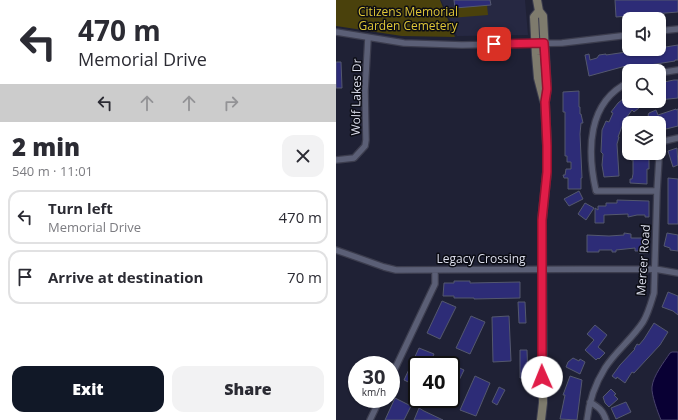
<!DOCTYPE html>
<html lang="en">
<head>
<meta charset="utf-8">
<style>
	:root { --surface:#fff; --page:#f2f2f3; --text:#2b2b33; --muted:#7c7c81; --line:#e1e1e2; --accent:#111827 }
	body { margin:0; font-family:"Open Sans",sans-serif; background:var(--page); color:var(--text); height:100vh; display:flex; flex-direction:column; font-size:15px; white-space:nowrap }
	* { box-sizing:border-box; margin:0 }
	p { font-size:13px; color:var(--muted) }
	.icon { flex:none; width:22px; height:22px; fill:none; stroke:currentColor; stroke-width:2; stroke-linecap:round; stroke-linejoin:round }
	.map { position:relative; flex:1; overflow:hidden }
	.details { display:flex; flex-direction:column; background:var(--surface); width:336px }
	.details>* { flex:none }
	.hud { background:#fff; color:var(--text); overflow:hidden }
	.buttons { position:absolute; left:286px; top:12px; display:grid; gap:8px }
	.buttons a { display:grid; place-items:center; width:44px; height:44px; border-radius:8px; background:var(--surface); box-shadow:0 1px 3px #0004; font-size:20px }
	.speed { position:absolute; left:12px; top:356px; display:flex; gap:8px; font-size:20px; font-weight:700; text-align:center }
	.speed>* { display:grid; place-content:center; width:52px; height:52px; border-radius:50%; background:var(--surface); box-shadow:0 1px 3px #0004; line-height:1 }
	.speed small { font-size:10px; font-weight:400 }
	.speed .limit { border:2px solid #111; border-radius:6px; background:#fff; color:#111 }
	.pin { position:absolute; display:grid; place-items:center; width:34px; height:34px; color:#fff; margin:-17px; border-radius:8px; box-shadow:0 2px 6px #0006 }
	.me { position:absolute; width:44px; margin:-22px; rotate:359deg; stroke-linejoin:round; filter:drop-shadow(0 0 3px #0008) }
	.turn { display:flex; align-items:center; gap:14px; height:84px; padding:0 12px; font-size:18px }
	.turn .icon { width:52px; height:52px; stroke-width:2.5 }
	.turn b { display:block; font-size:28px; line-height:34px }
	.lanes { display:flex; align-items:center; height:38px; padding:0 12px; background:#0003; justify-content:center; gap:20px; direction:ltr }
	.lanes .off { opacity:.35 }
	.round { display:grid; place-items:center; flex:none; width:42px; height:42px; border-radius:12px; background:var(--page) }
	.overview { display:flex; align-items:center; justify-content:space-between; height:68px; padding:0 12px }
	h1 { font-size:24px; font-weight:800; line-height:30px }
	.button { display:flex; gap:8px; margin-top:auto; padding:8px 12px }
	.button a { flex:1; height:46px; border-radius:12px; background:var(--accent); color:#fff; font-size:16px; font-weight:800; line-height:46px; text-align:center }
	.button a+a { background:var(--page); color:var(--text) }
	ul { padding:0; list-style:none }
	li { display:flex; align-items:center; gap:12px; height:54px; margin:0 8px 6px; padding:0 4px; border:2px solid var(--line); border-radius:12px }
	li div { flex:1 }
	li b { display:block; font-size:15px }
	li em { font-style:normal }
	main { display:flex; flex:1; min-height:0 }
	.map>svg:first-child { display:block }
	.built { fill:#262842 }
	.green { fill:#4a410c }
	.water { fill:#090034; stroke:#49436c }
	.building { fill:#2d2c77; stroke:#54586e }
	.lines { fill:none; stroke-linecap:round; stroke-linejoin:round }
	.street-casing { stroke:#3c3d4e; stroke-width:8 }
	.secondary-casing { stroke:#3c3d4e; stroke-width:10 }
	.street { stroke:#5b5f76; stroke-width:5.5 }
	.secondary { stroke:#7e7b6d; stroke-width:8 }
	.route-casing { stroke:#92132f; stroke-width:10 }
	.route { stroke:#e11d48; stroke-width:7 }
	.labels { text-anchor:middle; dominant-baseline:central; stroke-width:3; stroke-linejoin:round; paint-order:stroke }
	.park-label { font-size:12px; fill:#dfc637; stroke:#0b0c14 }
	.street-label { font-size:12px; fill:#dddfed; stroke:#0b0c14 }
</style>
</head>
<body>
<main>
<section class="details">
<div class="hud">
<div class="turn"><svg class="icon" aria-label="left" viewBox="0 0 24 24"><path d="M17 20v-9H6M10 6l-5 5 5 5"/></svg><div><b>470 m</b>Memorial Drive</div></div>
<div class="lanes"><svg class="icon" aria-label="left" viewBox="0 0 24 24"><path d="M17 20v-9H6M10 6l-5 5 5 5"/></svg><svg class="icon off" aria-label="ahead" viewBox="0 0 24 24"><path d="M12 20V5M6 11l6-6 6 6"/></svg><svg class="icon off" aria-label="ahead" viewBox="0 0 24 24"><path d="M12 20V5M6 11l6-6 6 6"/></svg><svg class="icon off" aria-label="right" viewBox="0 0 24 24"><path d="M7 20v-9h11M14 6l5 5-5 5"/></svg></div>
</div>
<div class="overview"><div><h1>2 min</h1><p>540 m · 11:01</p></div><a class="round"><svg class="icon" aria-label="close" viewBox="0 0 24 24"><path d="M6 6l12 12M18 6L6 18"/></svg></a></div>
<ul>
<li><svg class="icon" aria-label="left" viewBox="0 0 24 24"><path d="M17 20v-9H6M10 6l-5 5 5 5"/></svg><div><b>Turn left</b><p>Memorial Drive</p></div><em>470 m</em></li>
<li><svg class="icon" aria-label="arrive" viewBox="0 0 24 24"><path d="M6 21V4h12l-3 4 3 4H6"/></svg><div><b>Arrive at destination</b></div><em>70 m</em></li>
</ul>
<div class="button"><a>Exit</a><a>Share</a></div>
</section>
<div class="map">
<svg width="342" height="420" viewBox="0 0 342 420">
	<rect width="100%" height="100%" fill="#1f2135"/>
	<path class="built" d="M105,0h84l3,35 -71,1z"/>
	<path class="green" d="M0,0h104l15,37 -53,-1 -66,-10z
		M151,5l1,10 -38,3 -4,-10z"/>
	<path class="water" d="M336,352h6v68h-17c-3,-7 -10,-26 -9,-33 1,-11 12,-25 18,-34z"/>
	<path class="building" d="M118,0h36l1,5 -36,3z
		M279,0h63v12l-62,5z
		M342,45v15h-3v1l-38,6v-2l-15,2 -33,9 -4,-21 4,-1 1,6 7,-2 2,-3 7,-1v1l34,-5v1z
		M0,62h5l1,26h-6z
		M338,80h4v18l-19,2v-17z
		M243,91v16h1v7h1l2,9h-2l-1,11 2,44h-1v11h-13v-11h-4l-1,-3h2l1,-6h5v-7h-4v-6h-2v-44h-2v-20z
		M293,94v7h19l-11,5 2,2 -5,4 -2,-2 -8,11 -6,16h1l-2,7 2,32 -15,1 -2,-12 1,-11 -2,-2 1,-22 4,-9 3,1 4,-9 -2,-1 7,-9z
		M340,109v1l2,-1v17l-12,3 -2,-5 -5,2v-3h-7l-4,-8 1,-2 7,-3 2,5z
		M341,148l1,17 -5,2 -5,-16z
		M295,153h18v16h-2v15l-17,-1v-4h2l1,-5v-14h-2z
		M332,178l10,1v45h-10z
		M243,191l4,8 -14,7 -5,-7z
		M281,200l32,1v16h-4v-2h-8l-9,2v-3l-24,1v8h-9v-15l3,2v-4h8v-3h11z
		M249,203l9,5 -8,12 -8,-6z
		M288,233l7,1v4h14v2h3v13h-9v-2h-4v-3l-19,2v2h-4v-2h-13v2h-12v-17l22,1 15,-1z
		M331,233l11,2v16l-8,-1v-2l-6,-2z
		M118,281h16v2l50,-1v16l-46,1v-1h-20v-2h-11l1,-13h10z
		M332,292l10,4v19l-5,-4 -11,-4z
		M106,301l14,6 -16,32 -13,-6z
		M182,302h7l1,21h-7z
		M135,316l14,6 -15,32 -14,-6z
		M173,316l2,45 -18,1 -1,-45z
		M318,323l14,9 -8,13 -26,28 -2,-1 -7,11 -8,-6 -1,2 -4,-3 8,-11 15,-16h-1l3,-5 2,1 5,-6z
		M259,325l12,10 -9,12 7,6 -6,6 -1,-1 -2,2 -11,-10 9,-10 -7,-6z
		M83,348l15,6 -5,11h-12v21l-13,-6z
		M184,350h7l1,28h-8z
		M237,358l6,3 1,-2 5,3 -5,12 -14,-7 2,-5z
		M115,364l13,6 -13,27z
		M139,376l15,7 -14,33 -16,-6z
		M234,376l12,4 -5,40 -17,-1 5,-24h-2z
		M163,387l6,3 -8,15 -5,-3z
		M275,389l5,5 -2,1 4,4 -9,8 -4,-4 -2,-6z
		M59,398l16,8 -7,14h-19z
		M290,402l5,10 -15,7 -5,-11z
		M83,408l5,3 19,9h-29z"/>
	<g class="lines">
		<defs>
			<path id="street" d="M323,31l19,-2
				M0,32l68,11 58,2 100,-2 67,-8
				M323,73l19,-3
				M293,82c-42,20 -42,69 -33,109h61
				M0,160l18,-2 11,-12 1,-6 -1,-49 3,-53
				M0,250l48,17 12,3 259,-1 23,4
				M55,377l44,-93v-14
				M254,402c8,5 13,8 16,18
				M34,420l10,-21
				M251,420c2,-18 8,-36 18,-52 11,-17 27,-29 38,-46 5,-8 8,-19 11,-29l3,-102 3,-49 18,-4"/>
			<path id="secondary" d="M201,0l2,11 4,5 4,73 -2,13 2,44v26l-5,48 1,183 -2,17
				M203,11l-5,6 2,38 2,23 6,23"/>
		</defs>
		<use href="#street" class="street-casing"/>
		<use href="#secondary" class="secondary-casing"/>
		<use href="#street" class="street"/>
		<use href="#secondary" class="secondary"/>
	</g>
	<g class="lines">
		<defs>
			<path id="route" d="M158,44l50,-1 3,46 -2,13 2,44v26l-5,48v157"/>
		</defs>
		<use href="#route" class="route-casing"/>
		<use href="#route" class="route"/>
	</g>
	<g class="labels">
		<g class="park-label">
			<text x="72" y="11">Citizens Memorial<tspan x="72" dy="14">Garden Cemetery</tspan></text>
		</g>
		<g class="street-label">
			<text transform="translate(20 97) rotate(-89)">Wolf Lakes Dr</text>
			<text x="145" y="258">Legacy Crossing</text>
			<text transform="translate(307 260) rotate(-86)">Mercer Road</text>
		</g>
	</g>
</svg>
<div class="buttons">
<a><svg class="icon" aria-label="sound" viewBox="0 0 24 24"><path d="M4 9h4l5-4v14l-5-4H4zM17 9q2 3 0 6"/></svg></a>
<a><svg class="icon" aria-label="search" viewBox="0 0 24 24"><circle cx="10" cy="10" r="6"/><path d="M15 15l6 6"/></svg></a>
<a><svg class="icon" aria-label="layers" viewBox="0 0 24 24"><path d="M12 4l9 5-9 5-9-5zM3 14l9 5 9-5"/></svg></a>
</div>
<div class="speed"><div>30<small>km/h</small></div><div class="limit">40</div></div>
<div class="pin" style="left:158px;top:44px;background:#d93025"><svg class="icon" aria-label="arrive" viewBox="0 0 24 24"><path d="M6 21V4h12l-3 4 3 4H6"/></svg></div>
<svg class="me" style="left:206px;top:377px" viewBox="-20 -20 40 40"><circle r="19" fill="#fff"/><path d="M0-13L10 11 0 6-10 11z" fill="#e11d48"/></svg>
</div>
</main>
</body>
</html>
